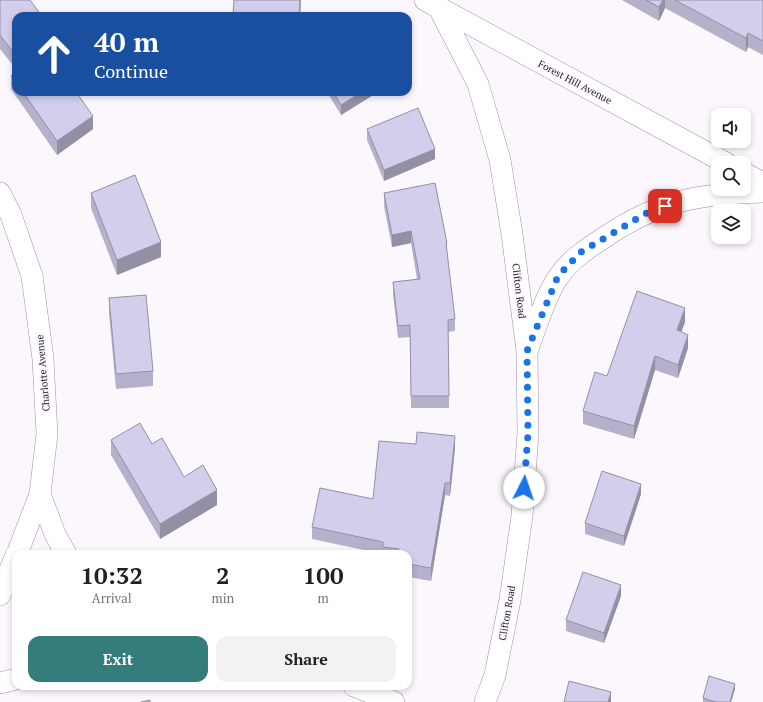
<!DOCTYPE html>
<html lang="en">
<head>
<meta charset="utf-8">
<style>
	:root { --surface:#fff; --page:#f2f2f2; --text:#202124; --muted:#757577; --accent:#347d7d }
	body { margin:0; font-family:"PT Serif",serif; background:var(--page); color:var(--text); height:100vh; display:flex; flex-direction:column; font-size:15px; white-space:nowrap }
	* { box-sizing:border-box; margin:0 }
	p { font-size:13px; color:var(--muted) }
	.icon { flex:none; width:22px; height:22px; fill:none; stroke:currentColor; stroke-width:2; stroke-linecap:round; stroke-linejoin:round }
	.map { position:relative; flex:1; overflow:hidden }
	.side { position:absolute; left:12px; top:550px; width:400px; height:140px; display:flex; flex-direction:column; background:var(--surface); border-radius:12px; box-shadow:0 2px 6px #0003 }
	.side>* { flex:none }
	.hud { position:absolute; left:12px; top:12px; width:400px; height:84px; border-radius:12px; box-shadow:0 2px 6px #0003; background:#1a4fa0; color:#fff; overflow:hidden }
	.fabs { position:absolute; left:711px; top:108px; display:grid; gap:8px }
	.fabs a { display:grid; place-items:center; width:40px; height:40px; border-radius:8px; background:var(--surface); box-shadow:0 2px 6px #0003; font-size:20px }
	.pin { position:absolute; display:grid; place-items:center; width:34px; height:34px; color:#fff; margin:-17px; border-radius:8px; box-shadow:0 2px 6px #0006 }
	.me { position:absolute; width:44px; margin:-22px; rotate:4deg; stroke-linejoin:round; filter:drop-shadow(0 0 3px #0008) }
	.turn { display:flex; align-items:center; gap:14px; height:84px; padding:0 16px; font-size:18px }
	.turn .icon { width:52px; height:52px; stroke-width:2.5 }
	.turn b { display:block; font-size:28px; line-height:34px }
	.eta { display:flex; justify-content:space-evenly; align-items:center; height:68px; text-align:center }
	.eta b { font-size:24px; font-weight:700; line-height:28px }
	.action { display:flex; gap:8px; margin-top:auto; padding:8px 16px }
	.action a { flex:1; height:46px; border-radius:12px; background:var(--accent); color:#fff; font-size:16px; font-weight:700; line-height:46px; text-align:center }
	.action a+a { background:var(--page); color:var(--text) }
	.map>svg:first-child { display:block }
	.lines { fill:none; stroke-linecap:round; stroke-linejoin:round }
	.minor-casing { stroke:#a08fa8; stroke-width:22 }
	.minor { stroke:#fff; stroke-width:21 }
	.wall { fill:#b5b1cb }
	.shaded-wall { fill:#9390a5 }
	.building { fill:#d2ceec; stroke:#9390a5 }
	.route { stroke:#1a73e8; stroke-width:7; stroke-dasharray:0 12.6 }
	.labels { text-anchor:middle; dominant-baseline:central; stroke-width:4; stroke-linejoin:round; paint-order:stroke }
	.street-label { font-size:10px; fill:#2c252f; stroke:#fbf7fc }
</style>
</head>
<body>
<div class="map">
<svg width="763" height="702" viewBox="0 0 763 702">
	<rect width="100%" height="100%" fill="#fbf7fc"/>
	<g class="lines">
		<defs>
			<path id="minor" d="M425,0l301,163
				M439,8l39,76 22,76 12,74 15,117 1,82 -6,83 -12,84 -15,75 -10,27
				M744,173l19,10
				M0,193l11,22 21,61 11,83 4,75 -7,60 -23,60
				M528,349c7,-20 19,-57 31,-73 12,-17 29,-28 46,-39 55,-37 93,-43 158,-45
				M40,494l15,40 11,20
				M0,595l16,-40
				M0,683l16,-4
				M354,686l40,16"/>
		</defs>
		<use href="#minor" class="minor-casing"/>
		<use href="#minor" class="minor"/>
	</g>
	<path class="wall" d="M0,0l39,16h-23v53l-16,-20z
		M234,0h67l-1,16h-67z
		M622,0h141v55l-15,-8 -2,5 -81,-44 -6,13z
		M16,72v20h60l17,37 -36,26 -46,-66v-13z
		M327,92h51l-37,23z
		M367,129l68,30 -51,22 -17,-41z
		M91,193l70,64 -44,18 -26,-67z
		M384,193l63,50v12l8,64v12l-7,1 1,76h-38l-1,-71 -12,1 -5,-44v-12l24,-3 -6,-36 -19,4 -8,-41z
		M109,298l44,73v15l-37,3 -7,-76z
		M685,322l-4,10 7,16 -10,30 -23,-8 -21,69 -51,-15v-13l24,-35z
		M111,440l41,4 32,33 33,28 -57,34 -49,-84z
		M455,448l-5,48 -5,-1 -14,86 -23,-4v-23h-25l-71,-15v-12l61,-28z
		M641,494l-17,52 -39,-12v-11z
		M621,596l-17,47 -38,-12v-11z
		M735,689l-4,13h-28v-4z"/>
	<path class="shaded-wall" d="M300,0h1l-1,16h-1z
		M663,0h2v8l-6,13v-14z
		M39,12v4h-5z
		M748,33v14l-2,5v-14z
		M362,92h16l-37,23v-10z
		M93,116v13l-36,26v-14z
		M435,149v10l-51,22v-11z
		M411,231v12l-19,4v-12z
		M161,242v15l-44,18v-15z
		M685,308v14l-8,22v-14z
		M688,335v13l-10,30v-13z
		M655,356v14l-21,69v-13z
		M455,436v12l-5,48v-13z
		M445,483v12l-14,86v-13z
		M641,484v10l-17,52v-10z
		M217,490v15l-57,34v-15z
		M621,585v11l-17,47v-10z
		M735,684v5l-4,13h-1z
		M611,692v10h-3z"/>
	<path class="building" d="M0,0h30l9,12 -5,4h-18v40l-16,-21z
		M234,0h66l-1,16h-32l-34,-2z
		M646,0h17l-4,7z
		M675,0h88v41l-15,-8 -2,5z
		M16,72v10l-5,-6z
		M23,92h53l17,24 -36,25z
		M333,92h29l-21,13z
		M418,108l17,41 -51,21 -17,-41z
		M135,175l26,67 -44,18 -26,-67z
		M435,183l12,60h-1l9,76 -7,1 1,76h-38l-1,-71 -12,1 -5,-44 27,-3 -9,-48 -19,4 -8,-42z
		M637,291l48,17 -8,22 11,5 -10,30 -23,-9 -21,70 -51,-15 12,-39 12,4z
		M146,295l7,76 -37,3 -7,-76z
		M140,423l12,21 10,-6 22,39 19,-12 14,25 -57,34 -49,-84z
		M417,432l38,4 -5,47h-5l-14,85 -23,-4v-10h-10l1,-5 -16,-2v-5l-71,-15 8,-39 53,11 6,-58 37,3z
		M602,471l39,13 -17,52 -39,-13z
		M583,572l38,13 -17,48 -38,-13z
		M709,676l26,8 -5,18h-14l-13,-4z
		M569,681l42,11 -3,10h-44z
		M150,700v2h-9z"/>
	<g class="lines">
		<path class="route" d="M524,488l4,-55 -1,-82 31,-75 23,-24 69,-41 15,-5"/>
	</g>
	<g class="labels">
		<g class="street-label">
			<text transform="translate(575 82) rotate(28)">Forest Hill Avenue</text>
			<text transform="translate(519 291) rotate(83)">Clifton Road</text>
			<text transform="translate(43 373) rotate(-95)">Charlotte Avenue</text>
			<text transform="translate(507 613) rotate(-80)">Clifton Road</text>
		</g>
	</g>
</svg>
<div class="fabs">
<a><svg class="icon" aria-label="sound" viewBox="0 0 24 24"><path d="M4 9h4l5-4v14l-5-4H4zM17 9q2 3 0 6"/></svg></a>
<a><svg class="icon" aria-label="search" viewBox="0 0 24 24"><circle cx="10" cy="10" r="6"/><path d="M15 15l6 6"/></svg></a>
<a><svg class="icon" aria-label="layers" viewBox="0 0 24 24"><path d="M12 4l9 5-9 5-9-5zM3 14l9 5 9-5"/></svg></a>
</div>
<div class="pin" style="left:665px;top:206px;background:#d93025"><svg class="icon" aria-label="arrive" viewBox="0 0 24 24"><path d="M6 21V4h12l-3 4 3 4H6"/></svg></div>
<svg class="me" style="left:524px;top:488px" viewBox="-20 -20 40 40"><circle r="19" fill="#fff"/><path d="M0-13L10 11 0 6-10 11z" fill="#1a73e8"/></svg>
<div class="hud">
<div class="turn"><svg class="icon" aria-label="ahead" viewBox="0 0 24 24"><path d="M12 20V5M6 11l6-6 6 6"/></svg><div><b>40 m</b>Continue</div></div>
</div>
<section class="side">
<div class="eta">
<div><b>10:32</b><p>Arrival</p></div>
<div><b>2</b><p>min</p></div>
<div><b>100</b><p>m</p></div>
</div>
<div class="action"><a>Exit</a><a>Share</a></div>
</section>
</div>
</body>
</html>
